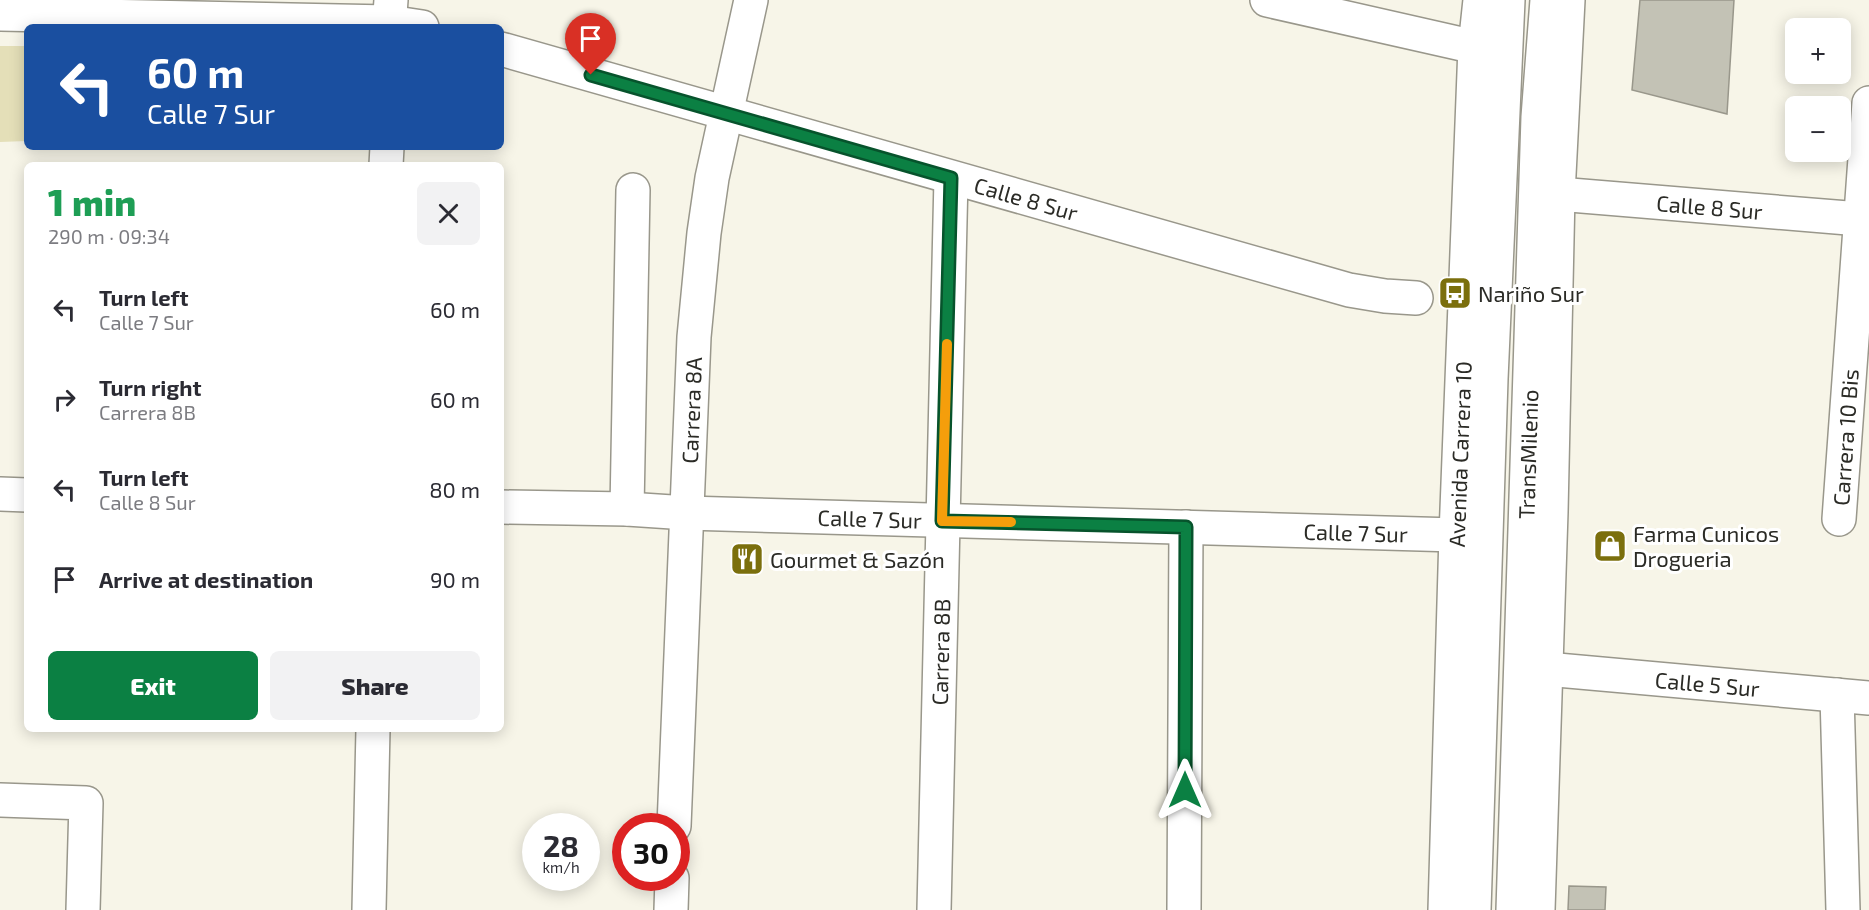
<!DOCTYPE html>
<html lang="en">
<head>
<meta charset="utf-8">
<style>
	:root { --surface:#fff; --page:#f2f2f3; --text:#2b2b33; --muted:#7c7c81; --accent:#0b8043 }
	body { margin:0; font-family:"Exo 2",sans-serif; background:var(--page); color:var(--text); height:100vh; display:flex; flex-direction:column; font-size:22px; white-space:nowrap }
	* { box-sizing:border-box; margin:0 }
	p { font-size:20px; color:var(--muted) }
	.icon { flex:none; width:33px; height:33px; fill:none; stroke:currentColor; stroke-width:2; stroke-linecap:round; stroke-linejoin:round }
	.map { position:relative; flex:1; overflow:hidden }
	.panel { position:absolute; left:24px; top:162px; width:480px; height:570px; display:flex; flex-direction:column; background:var(--surface); border-radius:9px; box-shadow:0 3px 15px #0003 }
	.panel>* { flex:none }
	.top-card { position:absolute; left:24px; top:24px; width:480px; height:126px; border-radius:9px; box-shadow:0 3px 15px #0003; background:#1a4fa0; color:#fff; overflow:hidden }
	.controls { position:absolute; left:1785px; top:18px; display:grid; gap:12px }
	.controls a { display:grid; place-items:center; width:66px; height:66px; border-radius:9px; background:var(--surface); box-shadow:0 3px 15px #0003; font-size:30px }
	.speed { position:absolute; left:522px; top:813px; display:flex; gap:12px; font-size:30px; font-weight:700; text-align:center }
	.speed>* { display:grid; place-content:center; width:78px; height:78px; border-radius:50%; background:var(--surface); box-shadow:0 3px 15px #0003; line-height:1 }
	.speed small { font-size:15px; font-weight:400 }
	.speed .limit { border:9px solid #d22; background:#fff; color:#111 }
	.pin { position:absolute; display:grid; place-items:center; width:51px; height:51px; color:#fff; margin:-62px -26px; border-radius:50% 50% 50% 0; rotate:-45deg; box-shadow:0 0 6px #0007 }
	.pin .icon { rotate:45deg }
	.me { position:absolute; width:66px; margin:-33px; rotate:0deg; stroke-linejoin:round; filter:drop-shadow(0 0 4px #0008) }
	.turn { display:flex; align-items:center; gap:21px; height:126px; padding:0 24px; font-size:27px }
	.turn .icon { width:78px; height:78px; stroke-width:2.5 }
	.turn b { display:block; font-size:42px; line-height:51px }
	.round { display:grid; place-items:center; flex:none; width:63px; height:63px; border-radius:9px; background:var(--page) }
	.overview { display:flex; align-items:center; justify-content:space-between; height:102px; padding:0 24px }
	h1 { font-size:36px; font-weight:800; line-height:45px; color:#1e9e55 }
	.button { display:flex; gap:12px; margin-top:auto; padding:12px 24px }
	.button a { flex:1; height:69px; border-radius:9px; background:var(--accent); color:#fff; font-size:24px; font-weight:800; line-height:69px; text-align:center }
	.button a+a { background:var(--page); color:var(--text) }
	ul { padding:0; list-style:none }
	li { display:flex; align-items:center; gap:18px; height:90px; padding:0 24px }
	li div { flex:1 }
	li b { display:block; font-size:22px }
	li em { font-style:normal }
	.map>svg:first-child { display:block }
	.green { fill:#e4dfb8 }
	.building { fill:#c3c2b5; stroke:#99978b; stroke-width:1.5 }
	.lines { fill:none; stroke-linecap:round; stroke-linejoin:round }
	.minor-casing { stroke:#99978b; stroke-width:36 }
	.major-casing { stroke:#99978b; stroke-width:36 }
	.minor { stroke:#fff; stroke-width:33 }
	.major { stroke:#fff; stroke-width:33 }
	.route-casing { stroke:#07532c; stroke-width:15 }
	.route { stroke:#0b8043; stroke-width:10 }
	.slow { stroke:#f59e0b; stroke-width:10 }
	.labels { text-anchor:middle; dominant-baseline:central; stroke-width:6; stroke-linejoin:round; paint-order:stroke }
	.street-label { font-size:22px; fill:#2b2b26; stroke:#fff }
	.poi-label { font-size:22px; fill:#2b2b26; stroke:#fff; text-anchor:start }
</style>
</head>
<body>
<div class="map">
<svg width="1869" height="910" viewBox="0 0 1869 910">
	<rect width="100%" height="100%" fill="#f7f5e8"/>
	<path class="green" d="M0,46h27v95l-27,1z"/>
	<path class="building" d="M1640,0h94l-7,114 -95,-24z
		M1603,538h15v17h-16z
		M1569,886l37,1 -1,23h-37z"/>
	<g class="lines">
		<defs>
			<g id="minor">
				<path d="M1267,0l208,47"/>
				<path d="M0,14l389,8 33,5"/>
				<path id="s1" d="M501,49l848,241 36,6 31,2"/>
				<path id="s2" d="M1558,194l302,25"/>
				<path d="M0,494l27,1"/>
				<path id="s3" d="M501,507l126,2 60,4 769,22"/>
				<path d="M627,509l6,-319"/>
				<path id="s4" d="M1839,519l30,-416"/>
				<path id="s5" d="M1546,669l323,29"/>
				<path d="M1837,695l6,215"/>
				<path d="M0,800l86,3 -3,107"/>
				<path id="s6" d="M674,826l20,-489 10,-104 8,-55 39,-178"/>
				<path d="M671,910l1,-32"/>
				<path id="s7" d="M934,910l17,-732"/>
				<path d="M1184,910l2,-383"/>
				<path d="M1474,910l17,-531 17,-379"/>
				<path id="s8" d="M1513,910l25,-793 9,-117"/>
			</g>
			<g id="major">
				<path d="M389,27l2,-27"/>
				<path d="M386,165l1,-18"/>
				<path d="M369,910l4,-181"/>
				<path id="s9" d="M1445,910l11,-375 19,-488 5,-47"/>
				<path d="M1538,910l13,-398 7,-318 10,-194"/>
			</g>
		</defs>
		<use href="#minor" class="minor-casing"/>
		<use href="#major" class="major-casing"/>
		<use href="#minor" class="minor"/>
		<use href="#major" class="major"/>
	</g>
	<g class="lines">
		<defs>
			<path id="route" d="M591,75l360,103 -9,343 244,6 -1,263"/>
		</defs>
		<use href="#route" class="route-casing"/>
		<use href="#route" class="route"/>
		<path class="slow" d="M947,344l-5,177 69,1"/>
	</g>
	<defs>
		<symbol id="bus-square" viewBox="-11 -11 22 22"><rect x="-9" y="-9" width="18" height="18" rx="4" fill="#7b6f0d" stroke="#fff"/><path d="M-5-6H5V4H4V6H2V4H-2V6H-4V4H-5ZM-3.5-4V0h7V-4ZM-3.5 1.2v1.5H-2V1.2ZM2 1.2v1.5H3.5V1.2Z" fill="#fff"/></symbol>
		<symbol id="shop-square" viewBox="-11 -11 22 22"><rect x="-9" y="-9" width="18" height="18" rx="4" fill="#7b6f0d" stroke="#fff"/><path d="M-5-2.5h2.3a2.7 3.5 0 0 1 5.4 0H5L5.5 6h-11ZM-1.5-2.5h3a1.5 2.3 0 0 0-3 0Z" fill="#fff"/></symbol>
		<symbol id="restaurant-square" viewBox="-11 -11 22 22"><rect x="-9" y="-9" width="18" height="18" rx="4" fill="#7b6f0d" stroke="#fff"/><path d="M-5-6h1v4h1v-4h1v4h1v-4h1v5L-1.5 .5V6h-2V.5L-5-1ZM5-6V6H3V1.5H1.5Q1.5-4 5-6Z" fill="#fff"/></symbol>
	</defs>
	<g fill-rule="evenodd">
		<use href="#bus-square" x="1436" y="274" width="38" height="38"/>
		<use href="#shop-square" x="1591" y="527" width="38" height="38"/>
		<use href="#restaurant-square" x="728" y="540" width="38" height="38"/>
	</g>
	<g class="labels">
		<g class="street-label">
			<text stroke="none"><textPath href="#s1" startOffset="546">Calle 8 Sur</textPath></text>
			<text stroke="none"><textPath href="#s2" startOffset="152">Calle 8 Sur</textPath></text>
			<text stroke="none"><textPath href="#s6" startOffset="416">Carrera 8A</textPath></text>
			<text stroke="none"><textPath href="#s4" startOffset="82">Carrera 10 Bis</textPath></text>
			<text stroke="none"><textPath href="#s9" startOffset="456">Avenida Carrera 10</textPath></text>
			<text stroke="none"><textPath href="#s8" startOffset="456">TransMilenio</textPath></text>
			<text stroke="none"><textPath href="#s3" startOffset="369">Calle 7 Sur</textPath></text>
			<text stroke="none"><textPath href="#s3" startOffset="855">Calle 7 Sur</textPath></text>
			<text stroke="none"><textPath href="#s7" startOffset="258">Carrera 8B</textPath></text>
			<text stroke="none"><textPath href="#s5" startOffset="162">Calle 5 Sur</textPath></text>
		</g>
		<g class="poi-label">
			<text x="1478" y="293">Nariño Sur</text>
			<text x="1633" y="533">Farma Cunicos<tspan x="1633" dy="25">Drogueria</tspan></text>
			<text x="770" y="559">Gourmet &amp; Sazón</text>
		</g>
	</g>
</svg>
<div class="controls">
<a>+</a>
<a>−</a>
</div>
<div class="speed"><div>28<small>km/h</small></div><div class="limit">30</div></div>
<div class="pin" style="left:591px;top:75px;background:#d93025"><svg class="icon" aria-label="arrive" viewBox="0 0 24 24"><path d="M6 21V4h12l-3 4 3 4H6"/></svg></div>
<svg class="me" style="left:1185px;top:790px" viewBox="-20 -20 40 40"><path d="M0-17L14 15 0 8-14 15z" fill="#0b8043" stroke="#fff" stroke-width="4"/></svg>
<div class="top-card">
<div class="turn"><svg class="icon" aria-label="left" viewBox="0 0 24 24"><path d="M17 20v-9H6M10 6l-5 5 5 5"/></svg><div><b>60 m</b>Calle 7 Sur</div></div>
</div>
<section class="panel">
<div class="overview"><div><h1>1 min</h1><p>290 m · 09:34</p></div><a class="round"><svg class="icon" aria-label="close" viewBox="0 0 24 24"><path d="M6 6l12 12M18 6L6 18"/></svg></a></div>
<ul>
<li><svg class="icon" aria-label="left" viewBox="0 0 24 24"><path d="M17 20v-9H6M10 6l-5 5 5 5"/></svg><div><b>Turn left</b><p>Calle 7 Sur</p></div><em>60 m</em></li>
<li><svg class="icon" aria-label="right" viewBox="0 0 24 24"><path d="M7 20v-9h11M14 6l5 5-5 5"/></svg><div><b>Turn right</b><p>Carrera 8B</p></div><em>60 m</em></li>
<li><svg class="icon" aria-label="left" viewBox="0 0 24 24"><path d="M17 20v-9H6M10 6l-5 5 5 5"/></svg><div><b>Turn left</b><p>Calle 8 Sur</p></div><em>80 m</em></li>
<li><svg class="icon" aria-label="arrive" viewBox="0 0 24 24"><path d="M6 21V4h12l-3 4 3 4H6"/></svg><div><b>Arrive at destination</b></div><em>90 m</em></li>
</ul>
<div class="button"><a>Exit</a><a>Share</a></div>
</section>
</div>
</body>
</html>
